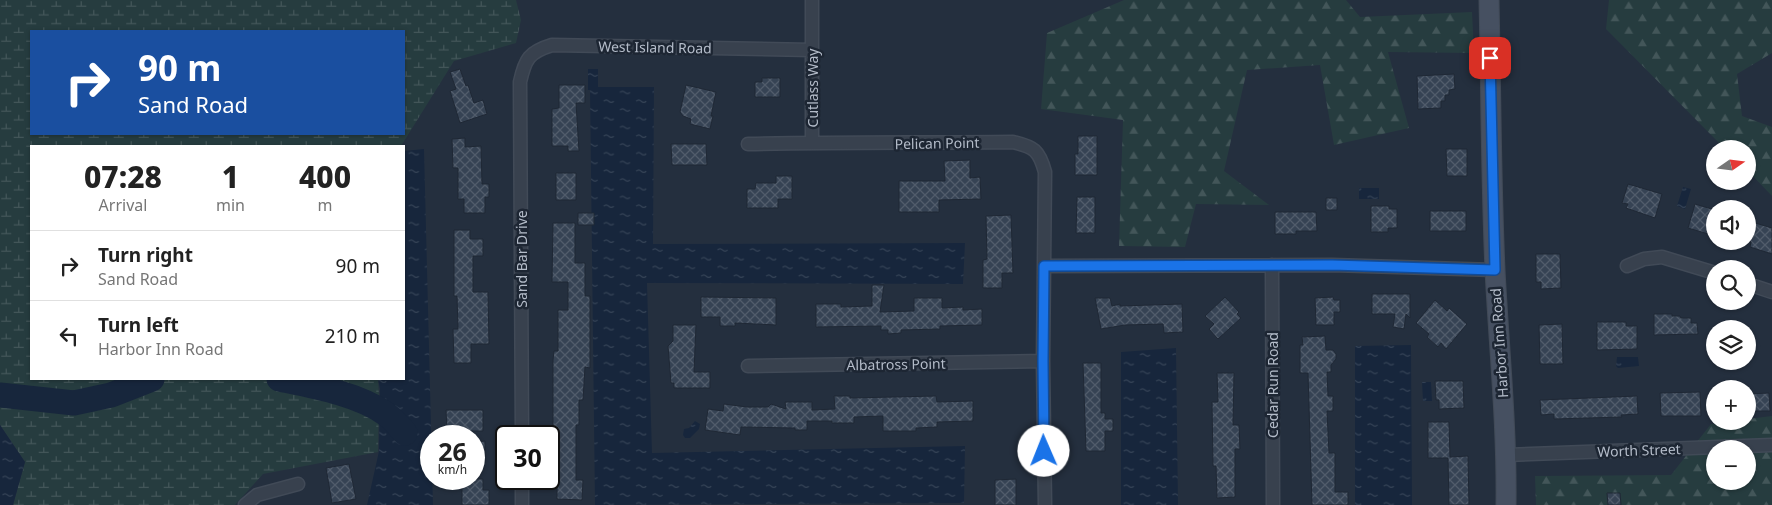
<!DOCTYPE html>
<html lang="en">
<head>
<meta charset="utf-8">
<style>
	:root { --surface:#fff; --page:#f6f6f6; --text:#222; --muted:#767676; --line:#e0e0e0 }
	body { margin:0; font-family:"Noto Sans",sans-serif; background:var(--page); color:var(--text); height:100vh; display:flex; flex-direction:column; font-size:19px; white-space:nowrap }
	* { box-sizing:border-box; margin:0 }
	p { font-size:16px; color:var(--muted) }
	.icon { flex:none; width:28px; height:28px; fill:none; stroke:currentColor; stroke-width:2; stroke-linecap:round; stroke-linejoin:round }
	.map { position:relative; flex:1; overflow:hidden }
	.panel { position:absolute; left:30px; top:145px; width:375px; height:235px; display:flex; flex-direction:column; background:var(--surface); border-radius:0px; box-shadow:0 1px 4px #0004 }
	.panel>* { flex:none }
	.guide { position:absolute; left:30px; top:30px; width:375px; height:105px; border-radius:0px; box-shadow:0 1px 4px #0004; background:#1a4fa0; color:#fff; overflow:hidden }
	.needle { width:32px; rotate:76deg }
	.controls { position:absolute; left:1706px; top:140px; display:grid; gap:10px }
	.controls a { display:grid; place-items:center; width:50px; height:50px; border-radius:50%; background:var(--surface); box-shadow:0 1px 4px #0004; font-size:25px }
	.speed { position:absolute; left:420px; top:425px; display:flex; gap:10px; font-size:25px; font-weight:700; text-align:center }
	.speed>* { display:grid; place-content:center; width:65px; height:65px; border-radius:50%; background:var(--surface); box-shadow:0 1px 4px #0004; line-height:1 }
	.speed small { font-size:12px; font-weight:400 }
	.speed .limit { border:2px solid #111; border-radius:8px; background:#fff; color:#111 }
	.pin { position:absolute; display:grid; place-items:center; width:42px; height:42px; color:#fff; margin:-21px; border-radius:10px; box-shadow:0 2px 8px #0006 }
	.me { position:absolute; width:55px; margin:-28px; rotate:359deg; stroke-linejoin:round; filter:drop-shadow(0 0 4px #0008) }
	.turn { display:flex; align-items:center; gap:18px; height:105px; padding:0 25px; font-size:22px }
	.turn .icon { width:65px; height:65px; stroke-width:2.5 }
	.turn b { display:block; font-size:35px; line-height:42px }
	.eta { display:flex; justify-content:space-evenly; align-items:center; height:85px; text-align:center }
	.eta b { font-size:30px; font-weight:800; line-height:35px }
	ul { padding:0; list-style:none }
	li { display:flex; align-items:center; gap:15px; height:70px; padding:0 25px; border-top:1px solid var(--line) }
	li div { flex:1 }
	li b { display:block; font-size:19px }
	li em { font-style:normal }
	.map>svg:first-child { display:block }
	.forest { fill:url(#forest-firs); fill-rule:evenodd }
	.wetland { fill:url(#wetland-marsh); fill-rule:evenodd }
	.water { fill:url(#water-ripples) }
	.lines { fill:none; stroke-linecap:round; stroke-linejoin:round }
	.river { stroke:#17263c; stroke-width:25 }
	.building { fill:url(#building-cross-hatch); stroke:#1f2835 }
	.minor-casing { stroke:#414a57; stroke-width:15 }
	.secondary-casing { stroke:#414a57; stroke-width:21 }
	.minor { stroke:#38414e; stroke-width:12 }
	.secondary { stroke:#465061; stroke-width:19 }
	.route-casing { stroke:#114b97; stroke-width:12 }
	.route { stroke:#1a73e8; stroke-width:9 }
	.labels { text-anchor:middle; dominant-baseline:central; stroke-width:5; stroke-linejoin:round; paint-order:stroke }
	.street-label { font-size:14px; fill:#b4bcc9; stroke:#1d2633 }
</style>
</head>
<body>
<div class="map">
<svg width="1772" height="505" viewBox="0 0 1772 505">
	<defs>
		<pattern id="forest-firs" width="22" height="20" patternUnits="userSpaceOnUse" patternTransform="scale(1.25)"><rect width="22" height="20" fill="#263c3f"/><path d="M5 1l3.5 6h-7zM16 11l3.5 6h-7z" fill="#435659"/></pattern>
		<pattern id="wetland-marsh" width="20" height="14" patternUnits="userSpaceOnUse" patternTransform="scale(1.25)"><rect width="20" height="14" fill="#263c3f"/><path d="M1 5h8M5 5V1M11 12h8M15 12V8" fill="none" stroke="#435659"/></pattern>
		<pattern id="water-ripples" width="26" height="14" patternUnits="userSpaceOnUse" patternTransform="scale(1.25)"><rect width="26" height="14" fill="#17263c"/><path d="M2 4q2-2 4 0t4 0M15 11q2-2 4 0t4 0" fill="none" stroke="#364457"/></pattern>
		<pattern id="building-cross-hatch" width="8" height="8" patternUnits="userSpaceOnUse" patternTransform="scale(1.25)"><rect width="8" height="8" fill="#364354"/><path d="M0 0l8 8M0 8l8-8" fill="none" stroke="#515c6b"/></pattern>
	</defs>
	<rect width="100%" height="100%" fill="#242f3e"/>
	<path class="forest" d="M1124,0h222l14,17 112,-5 2,41 -86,-1 21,76 -75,17 -14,-80 -73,5 -23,101 45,34 -73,-1 -11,43 -66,-1 4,-126 -82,-11 6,-76z
		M1609,0h163v53l-35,21 5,42 30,11v69l-24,-25v-22h-23l-119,-120z
		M1772,416v89h-236l-1,-29 136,-1 40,-51 37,-3v-2zM1715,449h33v32h-33z"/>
	<path class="wetland" d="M0,0h516l5,20 -5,23 -62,18 -53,85h-370v233h347l1,17 -1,56 -115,22 -28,31h-222l12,-43 -25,-37zM31,31h373v103h-373z"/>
	<path class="water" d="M588,69h10v18h56l-1,157 312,-1 -2,41 -316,-1 5,170 313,-7 -1,57 -369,2 -5,-415h-2z
		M424,149l9,356h-66l12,-54 1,-62 -2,-10h26v-228z
		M1683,187l8,2 -6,20 -8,-3z
		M1359,188h20v11h-20z
		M1411,345l1,160h-57v-159z
		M1176,348l2,157h-57v-153z
		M1617,357h21l1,9 -21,2 -2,-2z
		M1422,382h9l1,19h-9z
		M695,421l5,3 -1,5 -9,9h-5l-2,-3 1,-6 5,-1z
		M0,425l25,37 -12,43h-13z"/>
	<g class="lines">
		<path class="river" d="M279,379c34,7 79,15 107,35 7,5 13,12 19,19
			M0,395l74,8 37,-8 41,-16"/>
	</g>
	<path class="building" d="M460,69l6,17 2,-1 6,18 9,-3 4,14 -27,9 -10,-32 6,-2 -6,-17z
		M1454,74l1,15 -6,1v5h-4v6h-4v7l-23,1 -1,-33z
		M762,78h18v19h-25v-15h7z
		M559,85h26v18h-9l3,48h-11v-5h-16v-37l7,-1z
		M686,85l30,7 -5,24h2l-3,13 -20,-5 1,-5 -8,-3 -3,-4z
		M1078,136h19v39h-22v-21h3z
		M465,138v9l16,-1 1,38h7v13h-4v16h-21v-14h-6v-31h-5l-1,-29z
		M671,144h35l1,21h-35z
		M1446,149h21v27h-20z
		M970,160v18l10,-1 1,22 -42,1v12h-40v-31h46l-1,-20z
		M556,173h20v27h-20z
		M776,176h16v23h-14v9h-31v-19h8l1,-6h20z
		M1628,184l34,10 -7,24 -29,-10 2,-4 -6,-1z
		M1077,197h18v36h-19z
		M1326,198h11v12h-11z
		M1695,204l20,6v26l-27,-8z
		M1371,206h18v3h8v19h-9v4h-17z
		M1430,211h36v20h-36z
		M1275,212h41l1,19h-21v3h-21z
		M578,213h16v12h-16z
		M1011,215l2,58h-11v15h-19v-28l4,-1 -1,-43z
		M1752,222l20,6v26l-22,-7 1,-5 -3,-1v-6z
		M553,223h22v40h10v33h5v72l-5,-1 -2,33h-4v25h-3v55h7l-1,20 -25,-1v-32h-4v-107l1,-9h4v-41h10v-28h-16z
		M454,230h16v9h13v17h-10v36h15l1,52h-18v19h-17l-1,-34h5l-1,-33h-3z
		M1536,254h24l1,34 -20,1v-7h-5z
		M872,285h12l-4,27 34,-1v-13h28v10l21,-1v3l19,-1v16l-42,1v3l-39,1v3l-13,1v-4h-7v-4l-65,1v-23h25v3l31,-1z
		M1372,294h38v24l-4,-4 -2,15 -11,-2 2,-13h-23z
		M701,297l75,1v27l-41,-2v3h-15v-9h-19z
		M1225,297l14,15 -2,2 4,4 -23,21 -9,-10 5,-5 -9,-8z
		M1333,297l1,3h6v12h-6v13h-18l-1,-27z
		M1095,298h15l2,8 8,-2v2l62,-2 1,28 -19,1 -1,-9 -38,1 -24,4z
		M1435,300l12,11 2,-3 18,16 -21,25 -5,-6 -3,4 -11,-10 2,-3 -13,-11z
		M1654,314h18v2h8l1,2h10v5h6l1,11 -44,1z
		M1597,322h29v4h11v23l-40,1z
		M1562,324l1,40h-23l-1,-39z
		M673,325h23l-2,47h16v16h-36v-5h-3l-3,-37 5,-5z
		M1325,336l1,14h7l3,4v5l-5,6v7h-4l1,24h5v15h-6l2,42h6v39h13v13h-36l-4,-132h-8v-28h3l-1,-8z
		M1083,363h18v50h4v6h8v12h-8v20h-19z
		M1217,373h17l-1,52h6l1,24h-5v48l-18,1 -1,-32h-3l-1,-64h6z
		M1435,381h28l1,27 -25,1v-9h-3z
		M1700,392l1,24h-40l-1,-23z
		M1769,393l1,18h-22v-17z
		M834,396h16v2l86,-2 1,6 36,-1v20l-36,1v5l-21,1v3h-33v-15l-29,1v6h-22v-2h-25v9h-12v-2l-54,-1 -1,8 -35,-5 3,-21 15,2 1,-7 23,3h21l3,-3 15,5 -1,-7h27v8l23,-1z
		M1637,396l1,18 -17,1 1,2 -68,2v-5l-13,1 -1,-15z
		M446,410h37v21h-36z
		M1428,422h21l1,35 18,-1 1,49h-20l-1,-47h-20z
		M485,441v22h-11v-21z
		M349,464l7,35 -24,4 -6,-35z
		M462,479h21v11h6v15h-27z
		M1016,479v26h-21v-25z
		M1607,493h13l1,12h-13z"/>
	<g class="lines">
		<defs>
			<path id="minor" d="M812,142v-142
				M748,144c88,-2 176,-1 265,-2 21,5 26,8 32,30l-2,189 2,144
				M1272,265l1,240
				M1044,266l288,-1 163,5
				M1627,266l17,-7 18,-2 53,16
				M1748,284l24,8
				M748,366l295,-5
				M522,436l-2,-354c5,-23 9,-30 32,-37l260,5
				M1506,455l266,-10
				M522,479v26
				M245,505l12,-10 41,-11"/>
			<path id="secondary" d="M1489,0c2,90 2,180 6,270 4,78 12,156 11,235"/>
		</defs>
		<use href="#minor" class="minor-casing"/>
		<use href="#secondary" class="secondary-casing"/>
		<use href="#minor" class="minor"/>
		<use href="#secondary" class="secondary"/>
	</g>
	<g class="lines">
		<defs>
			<path id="route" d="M1044,451l-1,-90 1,-95 288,-1 163,5 -5,-212"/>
		</defs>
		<use href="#route" class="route-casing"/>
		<use href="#route" class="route"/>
	</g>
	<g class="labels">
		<g class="street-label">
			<text transform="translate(655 47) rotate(1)">West Island Road</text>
			<text transform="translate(812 88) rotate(-90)">Cutlass Way</text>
			<text transform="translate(937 143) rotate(-1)">Pelican Point</text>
			<text transform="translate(521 259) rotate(-90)">Sand Bar Drive</text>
			<text transform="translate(1499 343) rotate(-94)">Harbor Inn Road</text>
			<text transform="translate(896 364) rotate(-1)">Albatross Point</text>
			<text transform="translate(1272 385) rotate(-90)">Cedar Run Road</text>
			<text transform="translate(1639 450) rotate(-2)">Worth Street</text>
		</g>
	</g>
</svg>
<div class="controls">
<a><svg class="needle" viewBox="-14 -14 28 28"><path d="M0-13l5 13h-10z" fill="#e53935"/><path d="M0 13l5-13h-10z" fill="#767676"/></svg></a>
<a><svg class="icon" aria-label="sound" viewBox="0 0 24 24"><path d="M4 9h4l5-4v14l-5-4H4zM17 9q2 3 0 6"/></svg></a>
<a><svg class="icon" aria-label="search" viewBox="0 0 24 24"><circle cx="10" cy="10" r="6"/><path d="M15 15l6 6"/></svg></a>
<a><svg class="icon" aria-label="layers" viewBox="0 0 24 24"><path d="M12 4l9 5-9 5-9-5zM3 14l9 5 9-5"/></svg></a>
<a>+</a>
<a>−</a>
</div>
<div class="speed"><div>26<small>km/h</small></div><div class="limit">30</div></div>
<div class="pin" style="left:1490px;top:58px;background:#d93025"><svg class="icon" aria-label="arrive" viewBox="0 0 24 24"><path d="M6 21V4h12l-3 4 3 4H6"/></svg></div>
<svg class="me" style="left:1044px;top:451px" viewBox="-20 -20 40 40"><circle r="19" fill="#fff"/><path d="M0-13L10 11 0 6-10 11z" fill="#1a73e8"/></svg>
<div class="guide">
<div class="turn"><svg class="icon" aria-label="right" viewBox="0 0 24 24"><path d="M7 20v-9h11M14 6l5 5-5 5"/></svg><div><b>90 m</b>Sand Road</div></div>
</div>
<section class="panel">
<div class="eta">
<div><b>07:28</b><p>Arrival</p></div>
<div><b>1</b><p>min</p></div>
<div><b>400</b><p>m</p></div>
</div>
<ul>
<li><svg class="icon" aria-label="right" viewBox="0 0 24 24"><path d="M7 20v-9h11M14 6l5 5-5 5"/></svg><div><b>Turn right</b><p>Sand Road</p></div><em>90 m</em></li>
<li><svg class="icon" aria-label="left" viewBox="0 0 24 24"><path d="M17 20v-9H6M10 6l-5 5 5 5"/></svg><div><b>Turn left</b><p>Harbor Inn Road</p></div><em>210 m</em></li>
</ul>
</section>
</div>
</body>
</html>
